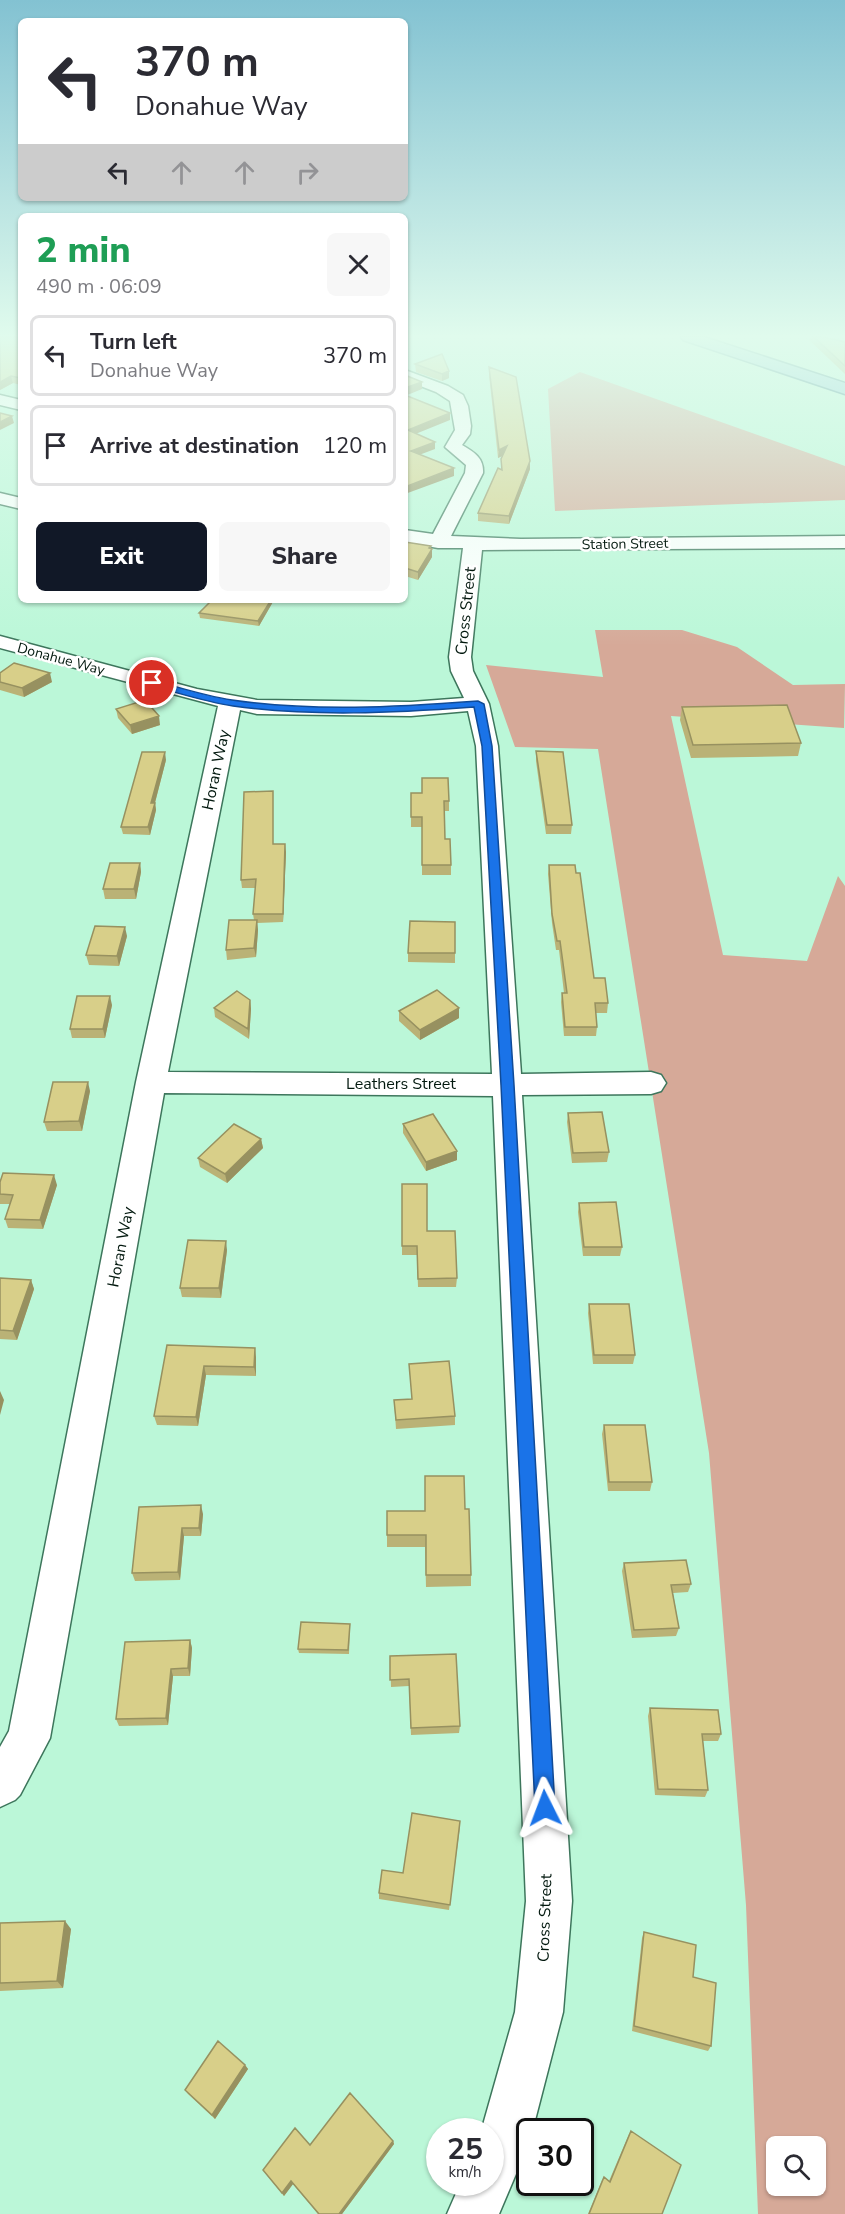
<!DOCTYPE html>
<html lang="en">
<head>
<meta charset="utf-8">
<style>
	:root { --surface:#fff; --page:#f7f7f7; --text:#2b2b33; --muted:#7c7c81; --line:#e1e1e2; --accent:#111827 }
	body { margin:0; font-family:"Nunito Sans",sans-serif; background:var(--page); color:var(--text); height:100vh; display:flex; flex-direction:column; font-size:22px; white-space:nowrap }
	* { box-sizing:border-box; margin:0 }
	p { font-size:20px; color:var(--muted) }
	.icon { flex:none; width:33px; height:33px; fill:none; stroke:currentColor; stroke-width:2; stroke-linecap:round; stroke-linejoin:round }
	.map { position:relative; flex:1; overflow:hidden }
	.side { position:absolute; left:18px; top:213px; width:390px; height:390px; display:flex; flex-direction:column; background:var(--surface); border-radius:9px; box-shadow:0 2px 4px #0004 }
	.side>* { flex:none }
	.hud { position:absolute; left:18px; top:18px; width:390px; height:183px; border-radius:9px; box-shadow:0 2px 4px #0004; background:#fff; color:var(--text); overflow:hidden }
	.fabs { position:absolute; left:766px; top:2136px; display:grid; gap:12px }
	.fabs a { display:grid; place-items:center; width:60px; height:60px; border-radius:9px; background:var(--surface); box-shadow:0 2px 4px #0004; font-size:30px }
	.speed { position:absolute; left:426px; top:2118px; display:flex; gap:12px; font-size:30px; font-weight:700; text-align:center }
	.speed>* { display:grid; place-content:center; width:78px; height:78px; border-radius:50%; background:var(--surface); box-shadow:0 2px 4px #0004; line-height:1 }
	.speed small { font-size:15px; font-weight:400 }
	.speed .limit { border:3px solid #111; border-radius:9px; background:#fff; color:#111 }
	.pin { position:absolute; display:grid; place-items:center; width:51px; height:51px; color:#fff; margin:-26px; border:3px solid #fff; border-radius:50%; box-shadow:0 2px 6px #0007 }
	.me { position:absolute; width:66px; margin:-33px; rotate:357deg; stroke-linejoin:round; filter:drop-shadow(0 0 4px #0008) }
	.turn { display:flex; align-items:center; gap:21px; height:126px; padding:0 18px; font-size:27px }
	.turn .icon { width:78px; height:78px; stroke-width:2.5 }
	.turn b { display:block; font-size:42px; line-height:51px }
	.lanes { display:flex; align-items:center; height:57px; padding:0 18px; background:#0003; justify-content:center; gap:30px; direction:ltr }
	.lanes .off { opacity:.35 }
	.round { display:grid; place-items:center; flex:none; width:63px; height:63px; border-radius:9px; background:var(--page) }
	.overview { display:flex; align-items:center; justify-content:space-between; height:102px; padding:0 18px }
	h1 { font-size:36px; font-weight:800; line-height:45px; color:#1e9e55 }
	.button { display:flex; gap:12px; margin-top:auto; padding:12px 18px }
	.button a { flex:1; height:69px; border-radius:9px; background:var(--accent); color:#fff; font-size:24px; font-weight:800; line-height:69px; text-align:center }
	.button a+a { background:var(--page); color:var(--text) }
	ul { padding:0; list-style:none }
	li { display:flex; align-items:center; gap:18px; height:81px; margin:0 12px 9px; padding:0 6px; border:3px solid var(--line); border-radius:9px }
	li div { flex:1 }
	li b { display:block; font-size:22px }
	li em { font-style:normal }
	.map>svg:first-child { display:block }
	.green { fill:#d6a998; fill-rule:evenodd }
	.lines { fill:none; stroke-linecap:round; stroke-linejoin:round }
	.minor-casing { stroke:#3d765c; stroke-width:3 }
	.major-casing { stroke:#277182; stroke-width:3 }
	.minor { fill:#fff; fill-rule:evenodd }
	.major { fill:#89c7da; fill-rule:evenodd }
	.wall { fill:#bab276 }
	.shaded-wall { fill:#979160 }
	.building { fill:#d8cf89; stroke:#979160; stroke-width:1.5 }
	.route { fill:#1a73e8; stroke:#114b97; stroke-width:1.5 }
	.labels { text-anchor:middle; dominant-baseline:central; stroke-width:5; stroke-linejoin:round; paint-order:stroke }
	.far-street-label { font-size:14px; fill:#02180e; stroke:#fff }
	.street-label { font-size:16px; fill:#02180e; stroke:#fff }
</style>
</head>
<body>
<div class="map">
<svg width="845" height="2214" viewBox="0 0 845 2214">
	<rect width="100%" height="100%" fill="#bbf7d8"/>
	<path class="green" d="M580,372l265,94v34l-290,11 -7,-122z
		M595,630h87l55,17 56,38 52,-1 -1,44 -173,-12 52,239 84,6 31,-85 7,10v1328h-87l-12,-309 -37,-452 -111,-704 -83,-2 -29,-82 117,12zM777,2146h39v40h-39z"/>
	<g class="lines">
		<defs>
			<path id="minor" d="M405,370l43,16 15,9 5,11 3,20 -1,8 -8,11c12,7 22,13 21,28l-32,63 70,3 324,-3v12l-363,2 -11,107 2,14 16,33 9,42 23,328 130,-2 10,3 5,8 -5,8 -10,3 -129,1 50,806 -9,111 -31,120h-2l-3,16 -28,66h-52l14,-32h29v-50h-9l34,-120 11,-111 -33,-805 -329,-3 -114,645 -30,57 -5,5 -15,7v-60l9,-16 127,-649 82,-376 -218,-58v-12l197,53 60,11 154,2 53,-4 -13,-27 -2,-14 14,-109h-25l-33,-6v-12l28,4 32,-61 1,-8 -21,-18 10,-17 -5,-29 -14,-9 -31,-12zM240,710l17,4 154,2 57,-5 8,35 16,328 -324,-2z
				M0,395l21,5v10l-21,-5z
				M0,493l21,5v11l-21,-5z"/>
			<path id="major" d="M681,337h23l141,46v11l-162,-54z"/>
		</defs>
		<use href="#minor" class="minor-casing"/>
		<use href="#major" class="major-casing"/>
		<use href="#minor" class="minor"/>
		<use href="#major" class="major"/>
	</g>
	<path class="wall" d="M0,337h21v48l-8,-2 -13,7z
		M810,337h13l22,5v32l-36,-34z
		M415,364l34,7v7l-7,3 -26,-9z
		M489,367l41,102 -21,55 -31,-3v-8l23,-44v-10l1,-3 -4,2 -9,-83z
		M405,542l26,4 1,11 -14,23 -13,-4z
		M212,600h62l-15,26 -59,-8 -1,-5z
		M0,673l52,9 -28,15 -24,-7z
		M682,707l119,36 -3,13 -107,2 -11,-38z
		M116,709l44,16 -28,9 -14,-16z
		M536,751l36,74 -1,9h-25l-10,-73z
		M166,760l-11,43 1,7 -6,25 -27,-1 -2,-7z
		M411,793l38,8v10h-5l1,28 6,26v10h-29v-48h-11z
		M273,799v45l13,8 -3,70 -26,1 1,7 -2,27 -29,3 -1,-10 28,-30 -1,-6 3,-26h-14l-1,-8z
		M140,863l1,9 -5,27h-31l-2,-10z
		M549,865l45,113 14,25 -1,10h-11l1,14 -1,9h-32l-3,-34 1,-9h2l-5,-43h-3l-4,-27 -4,-49z
		M455,922v41l-47,-1v-9z
		M127,936l-8,30 -30,-1 -3,-10z
		M250,1000l1,9 -2,30 -34,-22 -1,-9z
		M112,1005l-7,33h-33l-2,-9z
		M459,1008v10l-39,22 -21,-19v-10z
		M90,1091l-8,40h-35l-3,-9z
		M568,1113l41,39 -2,10 -35,1 -5,-41z
		M403,1124l54,27v9l-31,11 -23,-38z
		M261,1139l2,9 -36,35 -27,-16 -2,-9z
		M0,1182l57,3 -14,44 -35,-1 -3,-9 5,-15h-10z
		M402,1184l25,47 30,47 -1,9h-38l-1,-32h-15z
		M579,1203l43,44 -2,9h-37l-5,-44z
		M227,1250l-6,48 -39,-1 -2,-9z
		M0,1278l31,2 3,9 -17,51 -17,-1z
		M589,1304l46,51 -2,9h-40l-5,-51z
		M167,1345l89,12v19l-50,-1 -8,51 -41,-1 -3,-9z
		M409,1364l46,52v9l-59,4 -2,-29 18,-1z
		M604,1425l48,57 -2,9h-42l-6,-57z
		M139,1507l64,7 -2,22h-17l-4,44 -45,1 -3,-8z
		M465,1509l6,66v11l-45,1 -1,-40h-38v-12l38,-24z
		M624,1563l67,21 -3,8 -15,1 6,35 -3,8 -44,2 -10,-67z
		M350,1628l-1,26 -50,-1 -1,-4z
		M190,1640l2,8 -2,28h-17l-5,49 -49,1 -3,-7z
		M390,1656l70,70 -1,7 -48,2 -2,-49 -18,1z
		M650,1708l71,26 -3,7h-15l5,49 -3,7 -50,-2 -7,-79z
		M460,1827l-11,83 -70,-11v-6z
		M0,1923l71,6 -8,59 -63,3z
		M644,1932l49,45 18,69 -3,5 -76,-20 10,-93z
		M245,2065l3,4 -33,50 -27,-25 -3,-4z
		M631,2131l31,83h-74l14,-34 2,-3 5,4 20,-47z
		M393,2141l1,3 -52,70h-24l-25,-30 -9,12 -21,-26 47,-25z"/>
	<path class="shaded-wall" d="M449,371v7l-7,3v-7z
		M11,376l2,7 -13,7v-8z
		M422,382v7l-17,7v-8z
		M450,413v7l-42,17v-7z
		M12,416l2,7 -14,7v-8z
		M435,442v7l-24,9v-7z
		M507,446l-1,8 -8,4 1,-8z
		M530,461v8l-21,55v-8z
		M454,468v8l-49,18v-7z
		M431,546v5l1,-2v8l-14,23v-8z
		M271,600h3l-15,26 -1,-5z
		M50,673l2,9 -28,15 -2,-9z
		M159,716l1,9 -28,9 -2,-9z
		M165,752l1,8 -13,50 -2,-7z
		M155,803l1,7 -6,25 -2,-8z
		M285,844l1,8 -3,70v-8z
		M140,863l1,9 -5,27 -2,-10z
		M257,920l1,10 -2,27 -2,-9z
		M125,927l2,9 -8,30 -2,-10z
		M110,996l2,9 -7,33 -2,-9z
		M250,1000l1,9 -2,30 -1,-10z
		M459,1008v10l-39,22v-10z
		M88,1082l2,9 -8,40 -3,-10z
		M261,1139l2,9 -36,35 -2,-9z
		M457,1151v9l-31,11v-9z
		M54,1175l3,10 -14,44 -3,-9z
		M226,1241l1,9 -6,48 -2,-10z
		M31,1280l3,9 -17,51 -4,-9z
		M255,1348l1,9v19l-2,-9z
		M204,1366l2,9 -8,51 -2,-9z
		M0,1391l4,9 -4,15z
		M201,1505l2,9 -2,22 -2,-8z
		M182,1528l2,8 -4,44 -2,-8z
		M190,1640l2,8 -2,28 -2,-8z
		M171,1669l2,7 -5,49 -2,-7z
		M65,1921l6,8 -8,59 -6,-7z
		M245,2065l3,4 -33,50 -3,-4z
		M393,2141l1,3 -52,70h-3z
		M291,2181l2,3 -9,12 -2,-3z"/>
	<path class="building" d="M0,337h21v41l-10,-2 -11,6z
		M814,337h9l22,5v24z
		M442,354l7,17 -7,3 -27,-10z
		M489,367l27,10 14,84 -21,55 -31,-3 20,-45 4,2 -1,-11 6,-13 -8,4z
		M405,375l17,7 -17,6z
		M405,395l45,18 -42,17 27,12 -24,9 43,17 -49,19z
		M0,413l12,3 -12,6z
		M405,542l26,4 -2,2 3,1 -14,23 -13,-4z
		M212,600h59l-13,21 -59,-8z
		M14,663l36,10 -28,15 -22,-6v-9z
		M145,700l14,16 -29,9 -14,-16z
		M787,705l14,38 -108,2 -11,-38z
		M536,751l27,1 9,73h-25z
		M142,752h23l-14,51h4l-7,24h-27z
		M422,778h26l1,23h-5l1,38h5l1,26h-29v-48h-11v-24h11z
		M273,791v53h12l-2,70h-30l3,-35 -15,1 3,-88z
		M110,863h30l-6,26h-31z
		M549,865h26l1,8h4l14,105h11l3,25h-13l2,24h-32l-3,-34h5l-7,-52h-3l-5,-27z
		M229,920h28l-3,28 -28,2z
		M410,921l45,1v31h-47z
		M95,926l30,1 -8,29 -31,-1z
		M437,990l22,18 -39,22 -21,-19z
		M237,991l13,9 -2,29 -34,-21z
		M77,996h33l-7,33h-33z
		M53,1082h35l-9,39 -35,1z
		M602,1112l7,40 -36,1 -5,-40z
		M433,1114l24,37 -31,11 -23,-38z
		M234,1124l27,15 -36,35 -27,-16z
		M3,1173l51,2 -14,45 -35,-1 8,-24 -13,-1v-12z
		M402,1184h25v47h28l2,47 -39,1 -1,-33h-15z
		M616,1202l6,45h-38l-5,-44z
		M188,1240l38,1 -7,47h-39z
		M0,1278l31,2 -18,51 -13,-1z
		M589,1304h40l6,51h-41z
		M167,1345l88,3 -1,19 -50,-1 -8,51 -42,-1z
		M449,1361l6,55 -59,4 -2,-20 18,-1 -3,-35z
		M604,1425h41l7,57h-43z
		M425,1476h39l1,33h4l2,66h-45v-40h-39v-24h38z
		M201,1505l-2,23h-17l-4,44 -46,1 7,-66z
		M686,1560l5,24 -20,1 8,43 -45,2 -10,-67z
		M301,1622l49,2 -2,26 -50,-1z
		M190,1640l-2,28 -17,1 -5,49 -50,1 9,-77z
		M456,1654l4,72 -49,2 -2,-49 -19,1v-24z
		M650,1708l68,2 3,24h-19l6,56 -50,-1z
		M412,1813l48,8 -10,84 -71,-12 3,-23 21,3z
		M65,1921l-8,60 -57,2v-60z
		M644,1932l52,13 -3,32 23,6 -5,63 -77,-20z
		M218,2041l27,24 -33,50 -27,-25z
		M350,2093l43,48 -54,73h-20l-28,-33 -9,12 -19,-23 32,-42 15,17z
		M631,2131l50,34 -19,49h-73l15,-37 6,5z"/>
	<linearGradient id="sky" x2="0" y2="1"><stop stop-color="#83c2d2"/><stop offset="0.52" stop-color="#e0fbed"/><stop offset="1" stop-color="#e0fbed" stop-opacity="0"/></linearGradient>
	<rect width="845" height="646" fill="url(#sky)"/>
	<path class="route" d="M152,680c26,7 53,16 80,20 81,12 165,7 246,1l6,3 8,42 22,339 41,723 -3,7 -7,2 -7,-2 -3,-7 -34,-723 -19,-339 -8,-39c-80,6 -162,10 -241,-1 -28,-4 -57,-14 -85,-21l-1,-2z"/>
	<g class="labels">
		<g class="far-street-label">
			<text transform="translate(625 544) rotate(-1)">Station Street</text>
			<text transform="translate(61 659) rotate(15)">Donahue Way</text>
		</g>
		<g class="street-label">
			<text transform="translate(466 611) rotate(-84)">Cross Street</text>
			<text transform="translate(216 770) rotate(-78)">Horan Way</text>
			<text x="401" y="1084">Leathers Street</text>
			<text transform="translate(121 1247) rotate(-79)">Horan Way</text>
			<text transform="translate(545 1918) rotate(-88)">Cross Street</text>
		</g>
	</g>
</svg>
<div class="fabs">
<a><svg class="icon" aria-label="search" viewBox="0 0 24 24"><circle cx="10" cy="10" r="6"/><path d="M15 15l6 6"/></svg></a>
</div>
<div class="speed"><div>25<small>km/h</small></div><div class="limit">30</div></div>
<div class="pin" style="left:152px;top:683px;background:#d93025"><svg class="icon" aria-label="arrive" viewBox="0 0 24 24"><path d="M6 21V4h12l-3 4 3 4H6"/></svg></div>
<svg class="me" style="left:545px;top:1808px" viewBox="-20 -20 40 40"><path d="M0-17L14 15 0 8-14 15z" fill="#1a73e8" stroke="#fff" stroke-width="4"/></svg>
<div class="hud">
<div class="turn"><svg class="icon" aria-label="left" viewBox="0 0 24 24"><path d="M17 20v-9H6M10 6l-5 5 5 5"/></svg><div><b>370 m</b>Donahue Way</div></div>
<div class="lanes"><svg class="icon" aria-label="left" viewBox="0 0 24 24"><path d="M17 20v-9H6M10 6l-5 5 5 5"/></svg><svg class="icon off" aria-label="ahead" viewBox="0 0 24 24"><path d="M12 20V5M6 11l6-6 6 6"/></svg><svg class="icon off" aria-label="ahead" viewBox="0 0 24 24"><path d="M12 20V5M6 11l6-6 6 6"/></svg><svg class="icon off" aria-label="right" viewBox="0 0 24 24"><path d="M7 20v-9h11M14 6l5 5-5 5"/></svg></div>
</div>
<section class="side">
<div class="overview"><div><h1>2 min</h1><p>490 m · 06:09</p></div><a class="round"><svg class="icon" aria-label="close" viewBox="0 0 24 24"><path d="M6 6l12 12M18 6L6 18"/></svg></a></div>
<ul>
<li><svg class="icon" aria-label="left" viewBox="0 0 24 24"><path d="M17 20v-9H6M10 6l-5 5 5 5"/></svg><div><b>Turn left</b><p>Donahue Way</p></div><em>370 m</em></li>
<li><svg class="icon" aria-label="arrive" viewBox="0 0 24 24"><path d="M6 21V4h12l-3 4 3 4H6"/></svg><div><b>Arrive at destination</b></div><em>120 m</em></li>
</ul>
<div class="button"><a>Exit</a><a>Share</a></div>
</section>
</div>
</body>
</html>
